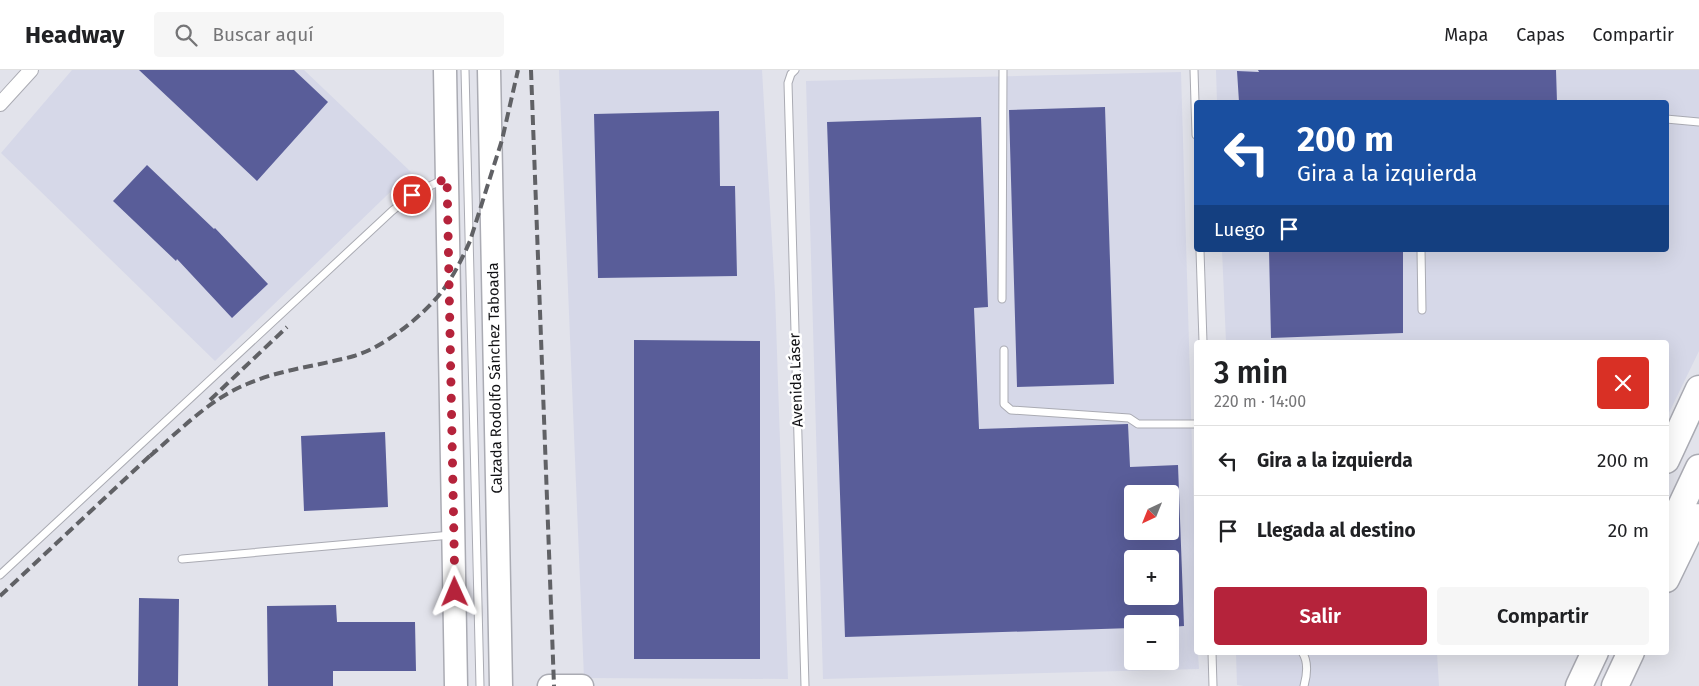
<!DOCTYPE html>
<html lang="es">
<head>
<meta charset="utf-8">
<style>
	:root { --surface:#fff; --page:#f6f6f6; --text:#202124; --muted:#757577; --line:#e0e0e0; --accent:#b5233b }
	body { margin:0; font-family:"Fira Sans",sans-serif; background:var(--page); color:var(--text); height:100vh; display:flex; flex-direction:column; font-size:19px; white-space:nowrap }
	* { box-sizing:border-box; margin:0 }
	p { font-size:16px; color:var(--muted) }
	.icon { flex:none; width:28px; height:28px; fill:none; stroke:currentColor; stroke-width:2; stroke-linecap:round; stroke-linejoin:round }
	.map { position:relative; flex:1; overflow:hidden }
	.drawer { position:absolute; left:1194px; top:270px; width:475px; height:315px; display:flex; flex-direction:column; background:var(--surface); border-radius:5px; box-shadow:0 5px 20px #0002 }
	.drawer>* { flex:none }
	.guide { position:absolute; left:1194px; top:30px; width:475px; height:152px; border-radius:5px; box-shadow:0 5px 20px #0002; background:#1a4fa0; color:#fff; overflow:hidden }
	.needle { width:32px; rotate:223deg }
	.fabs { position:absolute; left:1124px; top:415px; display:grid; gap:10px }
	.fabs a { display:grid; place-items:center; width:55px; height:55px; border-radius:5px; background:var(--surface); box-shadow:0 5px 20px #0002; font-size:25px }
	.pin { position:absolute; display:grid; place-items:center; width:42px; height:42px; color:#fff; margin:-21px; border:2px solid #fff; border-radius:50%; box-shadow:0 1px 5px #0007 }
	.me { position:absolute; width:55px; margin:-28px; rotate:359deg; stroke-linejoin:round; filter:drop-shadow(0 0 4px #0008) }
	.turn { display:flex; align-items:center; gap:18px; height:105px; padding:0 20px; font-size:22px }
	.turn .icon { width:65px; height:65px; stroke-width:2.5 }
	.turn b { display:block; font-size:35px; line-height:42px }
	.then { display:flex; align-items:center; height:48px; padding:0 20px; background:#0003; gap:10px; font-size:19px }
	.round { display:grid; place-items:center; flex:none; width:52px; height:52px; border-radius:5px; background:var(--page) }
	.overview { display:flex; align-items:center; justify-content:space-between; height:85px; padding:0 20px }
	h1 { font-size:30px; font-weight:600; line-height:38px }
	.button { display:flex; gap:10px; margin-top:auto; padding:10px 20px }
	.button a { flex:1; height:58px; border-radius:5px; background:var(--accent); color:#fff; font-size:20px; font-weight:600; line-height:58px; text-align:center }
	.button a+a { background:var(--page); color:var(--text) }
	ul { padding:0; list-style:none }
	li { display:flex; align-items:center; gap:15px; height:70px; padding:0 20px; border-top:1px solid var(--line) }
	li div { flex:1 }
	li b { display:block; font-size:19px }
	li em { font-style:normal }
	header { display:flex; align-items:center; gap:30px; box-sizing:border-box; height:70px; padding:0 25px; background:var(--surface); border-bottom:1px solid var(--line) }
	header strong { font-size:24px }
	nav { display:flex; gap:28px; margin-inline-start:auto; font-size:18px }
	.search { width:350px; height:45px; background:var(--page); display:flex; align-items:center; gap:12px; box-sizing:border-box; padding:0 18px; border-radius:5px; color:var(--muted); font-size:19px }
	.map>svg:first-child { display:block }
	.built { fill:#d6d8e8; fill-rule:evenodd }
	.building { fill:#595d99; fill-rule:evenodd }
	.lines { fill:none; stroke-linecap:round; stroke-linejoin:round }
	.lane-casing { stroke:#aaabb3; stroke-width:9 }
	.street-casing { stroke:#aaabb3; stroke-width:16 }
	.primary-casing { stroke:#aaabb3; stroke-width:25 }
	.highway-casing { stroke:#aaabb3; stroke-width:29 }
	.lane { stroke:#fff; stroke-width:7 }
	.street { stroke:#fff; stroke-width:14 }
	.primary { stroke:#fff; stroke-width:22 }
	.highway { stroke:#fff; stroke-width:26 }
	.rail { stroke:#606165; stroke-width:4; stroke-dasharray:10 5; stroke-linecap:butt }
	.route { stroke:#b5233b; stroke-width:9; stroke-dasharray:0 16.2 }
	.labels { text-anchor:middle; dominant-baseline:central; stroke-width:5; stroke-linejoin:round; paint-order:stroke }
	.street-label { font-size:15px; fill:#111114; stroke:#fff }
</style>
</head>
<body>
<header>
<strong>Headway</strong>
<div class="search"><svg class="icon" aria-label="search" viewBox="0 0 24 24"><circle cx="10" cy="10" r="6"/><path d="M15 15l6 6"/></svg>Buscar aquí</div>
<nav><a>Mapa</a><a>Capas</a><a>Compartir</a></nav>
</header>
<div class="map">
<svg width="1699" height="616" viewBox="0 0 1699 616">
	<rect width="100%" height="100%" fill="#e2e3eb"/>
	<path class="built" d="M72,0h232l107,102 -196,189 -214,-208z
		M559,0h203l13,223 13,386 -204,-1z
		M1216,0h483v281l-33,68v-77h-440l-4,-92h444v-148h-449z
		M1181,2l15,510v70l2,1 1,16 -376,10 -17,-598zM1132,424h38v37h-38zM1132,489h38v37h-38zM1132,554h38v37h-38z
		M1236,583h201l2,33h-195l-7,-1z"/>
	<path class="building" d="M139,0h155l34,32 -71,79z
		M1258,0h298l1,32h-318l-2,-31 22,1z
		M1105,37l9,277 -97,3 -8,-277z
		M719,41l1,75h15l2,90 -139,2 -4,-164z
		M981,47l7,190 -14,1 5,121 149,-5 2,43 48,-2 6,161 -14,1v-3h-38v4l-287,9 -18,-515zM1132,424h38v37h-38zM1132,489h38v37h-38z
		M147,95l67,64 1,-1 53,56 -36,34 -55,-59 -1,2 -63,-60z
		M1269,180h134v83l-132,5z
		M634,270l126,1v318h-126z
		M385,362l3,75 -84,4 -3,-75z
		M139,528l40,1 -1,87h-40z
		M336,535l1,17h78l1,49h-83v15h-65l-1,-80z"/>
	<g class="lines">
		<defs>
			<path id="lane" d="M465,0l15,616
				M795,0l-4,4 -3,9 17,603
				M1194,0l2,65
				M1666,49l33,3
				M1200,180l3,92
				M1421,180l1,60
				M1002,229l1,-229
				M1004,280v54l7,6 118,8 9,6h58
				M182,489l269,-24
				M0,505l392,-364 20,-16 32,-16
				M1212,582l1,34
				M1302,582c7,10 5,23 2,34"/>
			<path id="street" d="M0,34l31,-34"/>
			<path id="primary" d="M445,0l11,616
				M489,0l12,616
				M549,616h33"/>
			<path id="highway" d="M1666,390l33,-71
				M1666,468l33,-70
				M1666,509l30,-62
				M1579,616l16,-34
				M1615,616l16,-34"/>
		</defs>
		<use href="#lane" class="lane-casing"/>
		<use href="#street" class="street-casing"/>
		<use href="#primary" class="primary-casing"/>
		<use href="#highway" class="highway-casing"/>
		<use href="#lane" class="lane"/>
		<use href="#street" class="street"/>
		<use href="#primary" class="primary"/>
		<use href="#highway" class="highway"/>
		<path class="rail" d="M531,0l23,616
			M210,330l77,-73
			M150,386c30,-26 60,-57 97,-72 35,-15 71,-18 107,-28 30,-9 66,-38 86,-62 12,-15 22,-35 30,-53l32,-101 16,-70
			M0,526l155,-145"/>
	</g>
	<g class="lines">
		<path class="route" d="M412,125l35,-17 8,414"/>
	</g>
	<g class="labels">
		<g class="street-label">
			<text transform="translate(495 308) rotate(-91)">Calzada Rodolfo Sánchez Taboada</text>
			<text transform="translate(796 310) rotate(-92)">Avenida Láser</text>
		</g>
	</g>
</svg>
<div class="fabs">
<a><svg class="needle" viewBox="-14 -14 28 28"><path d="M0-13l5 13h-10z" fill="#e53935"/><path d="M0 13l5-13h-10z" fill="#757577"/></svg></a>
<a>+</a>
<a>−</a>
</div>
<div class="pin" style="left:412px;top:125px;background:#d93025"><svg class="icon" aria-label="arrive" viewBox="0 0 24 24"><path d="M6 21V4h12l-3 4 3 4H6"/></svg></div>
<svg class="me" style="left:455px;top:522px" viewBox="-20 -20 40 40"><path d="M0-17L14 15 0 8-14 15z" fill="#b5233b" stroke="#fff" stroke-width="4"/></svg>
<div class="guide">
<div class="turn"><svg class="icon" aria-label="left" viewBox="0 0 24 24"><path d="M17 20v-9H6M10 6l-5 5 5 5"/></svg><div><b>200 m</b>Gira a la izquierda</div></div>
<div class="then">Luego<svg class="icon" aria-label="arrive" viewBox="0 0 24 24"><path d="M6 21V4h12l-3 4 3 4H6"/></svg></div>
</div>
<section class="drawer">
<div class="overview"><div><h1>3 min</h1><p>220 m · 14:00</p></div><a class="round" style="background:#d93025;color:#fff"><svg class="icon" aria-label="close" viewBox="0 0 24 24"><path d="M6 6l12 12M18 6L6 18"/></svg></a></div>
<ul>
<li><svg class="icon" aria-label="left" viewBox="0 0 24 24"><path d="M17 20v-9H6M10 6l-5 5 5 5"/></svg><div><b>Gira a la izquierda</b></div><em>200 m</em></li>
<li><svg class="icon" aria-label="arrive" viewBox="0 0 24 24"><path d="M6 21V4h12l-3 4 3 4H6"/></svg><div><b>Llegada al destino</b></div><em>20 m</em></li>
</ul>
<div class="button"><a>Salir</a><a>Compartir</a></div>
</section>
</div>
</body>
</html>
